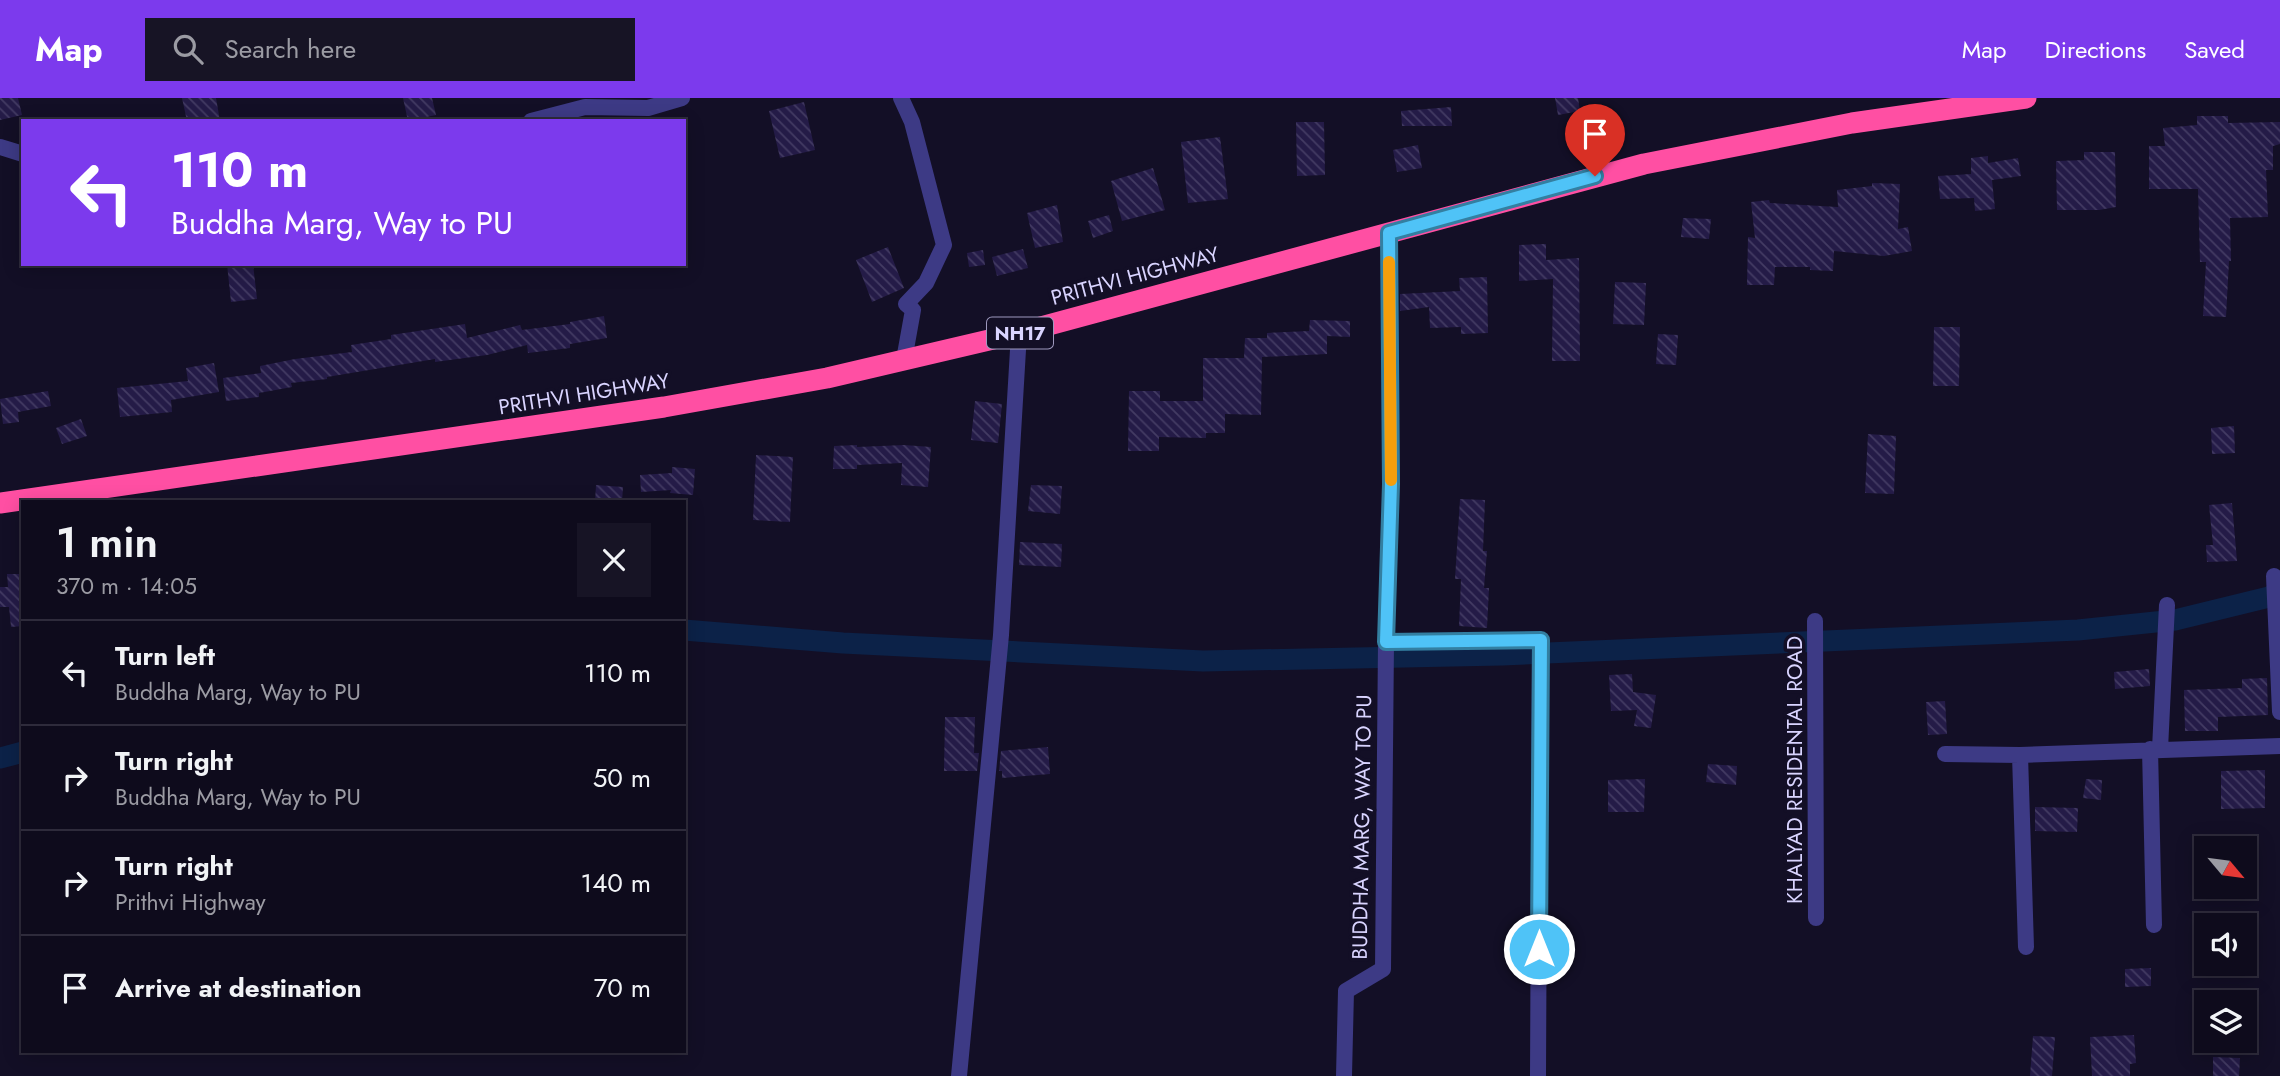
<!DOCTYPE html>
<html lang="en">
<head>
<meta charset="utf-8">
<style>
	:root { --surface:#0e0b1c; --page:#171425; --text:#f1f3f6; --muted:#9b9ba3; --line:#2e2b3b; --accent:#7c3aed }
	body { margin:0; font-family:Jost,sans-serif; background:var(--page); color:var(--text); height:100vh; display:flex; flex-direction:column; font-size:26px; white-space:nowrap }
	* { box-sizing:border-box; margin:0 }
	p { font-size:23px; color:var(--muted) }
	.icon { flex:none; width:38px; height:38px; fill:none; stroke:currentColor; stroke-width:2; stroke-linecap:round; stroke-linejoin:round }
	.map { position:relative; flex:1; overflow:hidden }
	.details { position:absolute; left:21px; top:402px; width:665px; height:553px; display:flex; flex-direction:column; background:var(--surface); border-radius:0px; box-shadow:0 4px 18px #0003,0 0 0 2px var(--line) }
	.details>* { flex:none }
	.top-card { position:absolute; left:21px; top:21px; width:665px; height:147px; border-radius:0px; box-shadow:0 4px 18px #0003,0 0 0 2px var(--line); background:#7c3aed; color:#fff; overflow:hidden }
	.needle { width:46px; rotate:119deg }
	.fabs { position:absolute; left:2194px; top:738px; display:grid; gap:14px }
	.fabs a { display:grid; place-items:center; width:63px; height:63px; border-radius:0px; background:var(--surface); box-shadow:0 4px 18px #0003,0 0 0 2px var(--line); font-size:35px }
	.pin { position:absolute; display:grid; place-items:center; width:60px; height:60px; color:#fff; margin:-72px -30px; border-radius:50% 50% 50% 0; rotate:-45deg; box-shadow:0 0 7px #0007 }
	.pin .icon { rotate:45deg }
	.me { position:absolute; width:77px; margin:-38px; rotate:0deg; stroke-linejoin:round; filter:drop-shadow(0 0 5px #0008) }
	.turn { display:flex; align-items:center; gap:24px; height:147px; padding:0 35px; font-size:32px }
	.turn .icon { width:91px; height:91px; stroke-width:2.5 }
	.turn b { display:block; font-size:49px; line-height:60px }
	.round { display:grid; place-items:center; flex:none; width:74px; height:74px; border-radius:0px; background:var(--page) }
	.headline { display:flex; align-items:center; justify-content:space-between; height:119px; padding:0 35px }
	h1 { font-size:42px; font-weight:600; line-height:52px }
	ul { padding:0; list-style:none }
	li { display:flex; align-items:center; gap:21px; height:105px; padding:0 35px; border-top:2px solid var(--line) }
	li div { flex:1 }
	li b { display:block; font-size:26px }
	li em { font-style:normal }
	header { display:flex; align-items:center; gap:42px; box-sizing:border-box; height:98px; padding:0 35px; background:var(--accent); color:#fff }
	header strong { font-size:33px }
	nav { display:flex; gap:38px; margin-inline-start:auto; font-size:24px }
	.search { width:490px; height:63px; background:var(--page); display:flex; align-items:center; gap:18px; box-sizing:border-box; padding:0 24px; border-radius:0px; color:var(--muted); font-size:26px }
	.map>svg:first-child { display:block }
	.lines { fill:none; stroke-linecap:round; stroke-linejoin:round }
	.canal { stroke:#0c2248; stroke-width:21 }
	.building { fill:url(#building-back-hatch) }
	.street { stroke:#3d3a85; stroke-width:16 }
	.highway { stroke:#ff4fa3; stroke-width:21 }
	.route-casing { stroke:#337fa1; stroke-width:18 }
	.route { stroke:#4fc3f7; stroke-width:12 }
	.slow { stroke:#f59e0b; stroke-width:12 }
	.labels { text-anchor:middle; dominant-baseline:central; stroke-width:7; stroke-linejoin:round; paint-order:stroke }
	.shield { fill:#130f26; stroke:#9e99be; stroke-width:2 }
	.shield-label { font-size:19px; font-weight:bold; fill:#d9d4ff }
	.street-label { font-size:21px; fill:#d9d4ff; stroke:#130f26 }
</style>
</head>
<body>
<header>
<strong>Map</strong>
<div class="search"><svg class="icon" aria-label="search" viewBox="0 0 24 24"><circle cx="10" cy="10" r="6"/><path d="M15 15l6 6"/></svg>Search here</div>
<nav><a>Map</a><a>Directions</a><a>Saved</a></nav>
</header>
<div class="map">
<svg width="2280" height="978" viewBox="0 0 2280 978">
	<defs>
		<pattern id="building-back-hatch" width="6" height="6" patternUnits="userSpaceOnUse" patternTransform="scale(1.75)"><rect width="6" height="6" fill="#241b47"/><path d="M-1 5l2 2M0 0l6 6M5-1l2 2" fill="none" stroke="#433b63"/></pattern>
	</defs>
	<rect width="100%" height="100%" fill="#130f26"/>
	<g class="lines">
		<path class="canal" d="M684,532l159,13 360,18 299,-6 576,-25 97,-10 94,-23 11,-6
			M0,660l23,-6"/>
	</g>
	<path class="building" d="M0,0h18l4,17 -22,5z
		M182,0h34l4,23h-33z
		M403,0h29l4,17 -28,6z
		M1555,0h23l2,13 -22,4z
		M804,4l11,48 -35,8 -11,-47z
		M1451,9l1,19h-50l-1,-15z
		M2197,18h31v7l52,-1v22l-7,2v24h-7l2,47 -38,1 1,43h-2l-3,56 -23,-1 3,-54h-6l-2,-73h-49v-43h16l-2,-18 34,-3z
		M1296,24h28l1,53 -28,1z
		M1220,39l8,62 -40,4 -7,-61z
		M1418,47l4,23 -25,4 -4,-22z
		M2084,54h31l1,55 -17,3h-42l-1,-49 28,-1z
		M1988,58v7l30,-5 3,18 -29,4 3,29 -20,2 -1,-13 -34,1 -2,-23 33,-2v-16z
		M1153,70l12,42 -43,11 -11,-40z
		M1872,85l28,1 -2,45 10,-2 4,24 -28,5 -50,-5 -1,20 -23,-1v-3h-35l-1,18h-27l1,-48 7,1 -4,-36 18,-2 1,3 68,4 -1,-17 35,-4z
		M1057,107l6,37 -28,6 -8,-35z
		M1109,117l4,16 -20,7 -5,-17z
		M1683,120l28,1 -2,20 -28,-2z
		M1546,146v16l33,-2 1,103h-28l1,-82 -34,2v-36z
		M888,149l16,41 -32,14 -16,-42z
		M1023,151l5,19 -31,8 -5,-19z
		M983,152l2,15 -16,2 -2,-14z
		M227,166h26l4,35 -26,3z
		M1487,179l1,56 -27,1v-7l-31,1 -1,-21 -29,4v-17l60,-3 -1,-13z
		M1615,184l31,1 -2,42 -31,-1z
		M604,218l3,22 -37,6v4l-42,5 -1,-8 -40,10 -52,7v-3l-108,18v2l-36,4 1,4 -33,6v4l-33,4 -3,-23 38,-5 -1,-7 35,-7 57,-7 -1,-7 40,-6v-4l74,-11 2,14 53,-13 2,5 48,-6v-2z
		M1310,222l40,1v16l-23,-1v18l-65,3 -1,58 -36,-1v19h-19v5l-47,-1v14h-31l1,-60h31v10h43v-43h41l1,-20h22v-5l42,-2z
		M1934,229h26l-1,59h-26z
		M1658,236l20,1 -2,30 -20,-1z
		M214,265l5,29 -48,8 1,12 -52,5 -3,-29 71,-7 -2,-13z
		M48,293l3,15 -33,6 1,10 -16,2 -3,-25z
		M975,303l27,3 -4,39 -27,-3z
		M81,321l6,17 -25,8 -6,-16z
		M2234,328l1,27 -23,1 -1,-26z
		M1868,336l28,2 -2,58 -29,-1z
		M857,347v2l47,-2 27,2 -3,40 -27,-2 1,-22 -45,2v4h-24l1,-23z
		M756,357l37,2 -3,65 -37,-2z
		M672,369l23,2 -2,26 -23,-2 1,-3 -30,2 -1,-17 32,-2z
		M596,387l27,2 -1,15h-27z
		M1031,387l31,1 -2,28 -32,-3z
		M1460,401l25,1 -2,51h4l-3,37h5l-2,40 -28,-2 2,-47h-6z
		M2232,405l5,58 -30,1 -1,-17h7l-4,-40z
		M1020,444l42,2 -1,23 -42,-2z
		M7,476h16v52l-12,1 -2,-20h-9v-20h8z
		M2149,571l1,17 -35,3 -1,-17z
		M1632,576l1,18 23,3 -5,33 -17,-2 3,-16 -26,1 -2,-36z
		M2267,580l1,37 -50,2v14h-33l-1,-41 58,-2v-9z
		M1945,603l2,33 -19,1 -2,-33z
		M945,619h30l-1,36h5l-2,18h-33z
		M1048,649l2,27 -48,4v-7h-3l2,-20z
		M1708,666l29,2 -1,19 -30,-3z
		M2265,672v38l-44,1v-38z
		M1645,681l-1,33h-36v-32z
		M2086,681l16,1 -1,20 -18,-2z
		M2035,709l43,1 -1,24 -42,-1z
		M2151,870v18l-26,1v-18z
		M2134,937l2,28 -6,1v12h-38l-2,-39z
		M2033,938l22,1 -3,39h-22z
		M2213,959l27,1 -1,18h-26z"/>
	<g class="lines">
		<path class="street" d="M901,0l11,24 32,123 -18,38 -20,21 7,6 -9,50
			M531,23l54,-14 63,1 34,-10
			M0,49l23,7
			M1389,135l2,250 -5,159 154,-2 -2,436
			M2274,478l6,136
			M1815,523l1,297
			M2150,651l4,176
			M2160,651l7,-144
			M1945,656l75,1 260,-9
			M2020,657l6,192
			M959,978l42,-441 18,-302
			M1344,978l2,-85 37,-22 3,-327"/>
		<path class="highway" d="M0,405l664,-96 163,-29 192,-45 625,-169 208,-41 174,-25"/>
	</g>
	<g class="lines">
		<defs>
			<path id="route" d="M1539,851l2,-309 -155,2 5,-158 -2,-251 206,-57"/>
		</defs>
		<use href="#route" class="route-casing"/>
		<use href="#route" class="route"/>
		<path class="slow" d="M1389,164l2,218"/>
	</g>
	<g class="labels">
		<rect class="shield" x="987" y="219.5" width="66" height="31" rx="5"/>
		<g class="shield-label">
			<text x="1020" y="235">NH17</text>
		</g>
		<g class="street-label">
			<text transform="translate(1135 178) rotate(-15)">PRITHVI HIGHWAY</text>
			<text transform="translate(584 296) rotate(-9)">PRITHVI HIGHWAY</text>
			<text transform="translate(1795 672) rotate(-90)">KHALYAD RESIDENTAL ROAD</text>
			<text transform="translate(1362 729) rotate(-89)">BUDDHA MARG, WAY TO PU</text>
		</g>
	</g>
</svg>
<div class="fabs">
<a><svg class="needle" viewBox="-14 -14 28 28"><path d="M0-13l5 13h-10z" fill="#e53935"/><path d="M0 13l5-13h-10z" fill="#9b9ba3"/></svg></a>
<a><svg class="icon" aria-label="sound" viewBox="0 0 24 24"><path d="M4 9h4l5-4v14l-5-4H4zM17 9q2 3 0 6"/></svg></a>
<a><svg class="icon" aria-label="layers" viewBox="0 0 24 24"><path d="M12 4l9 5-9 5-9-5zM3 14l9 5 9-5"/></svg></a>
</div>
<div class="pin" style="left:1595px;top:78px;background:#d93025"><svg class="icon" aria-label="arrive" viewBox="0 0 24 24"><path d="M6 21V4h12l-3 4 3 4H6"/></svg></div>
<svg class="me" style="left:1539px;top:851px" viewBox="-20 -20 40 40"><circle r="17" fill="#4fc3f7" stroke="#fff" stroke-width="3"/><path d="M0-11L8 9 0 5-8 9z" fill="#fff"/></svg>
<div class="top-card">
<div class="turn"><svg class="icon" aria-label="left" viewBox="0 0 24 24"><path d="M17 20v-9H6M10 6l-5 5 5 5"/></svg><div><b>110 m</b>Buddha Marg, Way to PU</div></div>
</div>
<section class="details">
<div class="headline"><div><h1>1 min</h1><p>370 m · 14:05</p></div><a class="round"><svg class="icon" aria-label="close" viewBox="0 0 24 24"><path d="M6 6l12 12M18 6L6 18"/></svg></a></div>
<ul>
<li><svg class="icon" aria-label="left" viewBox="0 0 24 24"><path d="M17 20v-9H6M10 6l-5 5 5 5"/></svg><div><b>Turn left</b><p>Buddha Marg, Way to PU</p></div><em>110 m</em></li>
<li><svg class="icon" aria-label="right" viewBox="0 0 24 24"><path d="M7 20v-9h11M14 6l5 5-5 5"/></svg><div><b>Turn right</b><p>Buddha Marg, Way to PU</p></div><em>50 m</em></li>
<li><svg class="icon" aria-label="right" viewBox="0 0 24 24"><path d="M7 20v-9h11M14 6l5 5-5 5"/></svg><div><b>Turn right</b><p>Prithvi Highway</p></div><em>140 m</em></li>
<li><svg class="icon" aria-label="arrive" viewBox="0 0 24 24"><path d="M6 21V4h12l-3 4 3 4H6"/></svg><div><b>Arrive at destination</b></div><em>70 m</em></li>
</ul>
</section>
</div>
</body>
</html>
